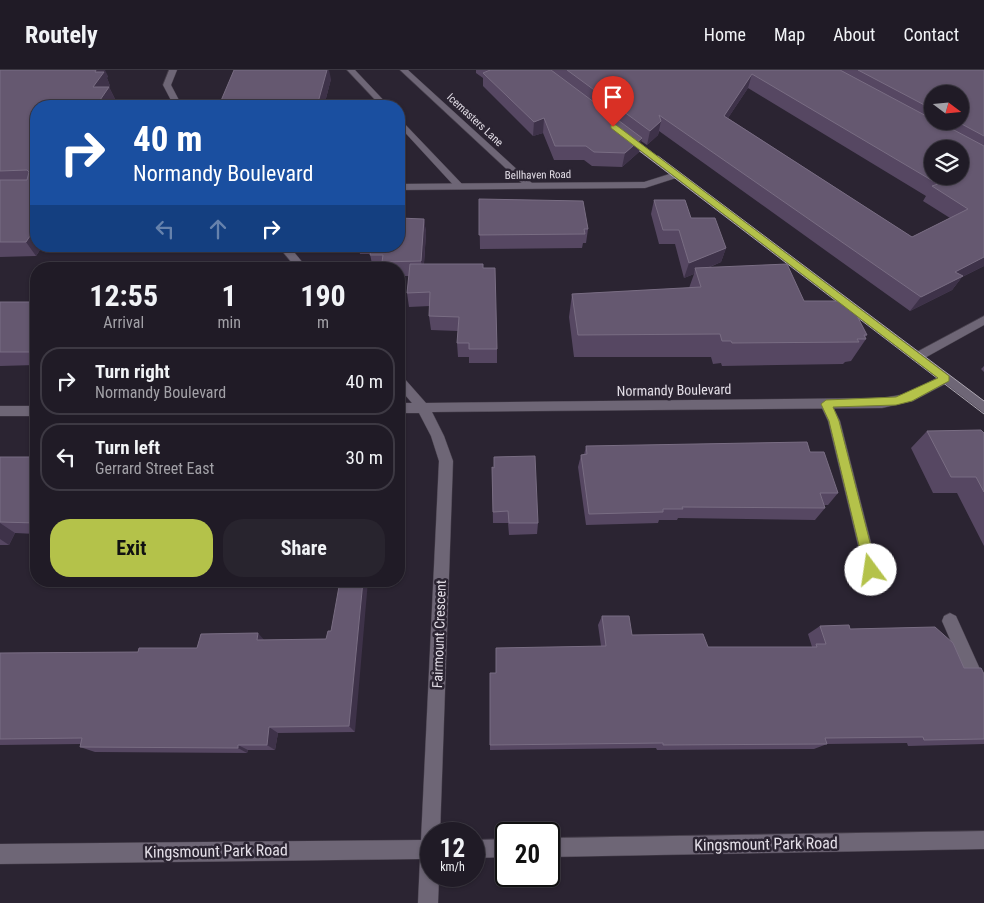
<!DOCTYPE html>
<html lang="en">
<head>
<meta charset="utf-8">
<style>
	:root { --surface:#201b26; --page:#28242e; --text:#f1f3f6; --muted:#a2a1a7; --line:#3d3943; --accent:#b4c24a }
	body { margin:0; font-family:"Roboto Condensed",sans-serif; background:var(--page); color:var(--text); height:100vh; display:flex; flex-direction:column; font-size:19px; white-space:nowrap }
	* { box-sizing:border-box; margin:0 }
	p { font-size:16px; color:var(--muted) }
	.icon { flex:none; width:28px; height:28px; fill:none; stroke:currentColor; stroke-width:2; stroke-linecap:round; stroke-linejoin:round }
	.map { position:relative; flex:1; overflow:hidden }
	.drawer { position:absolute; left:30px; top:192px; width:375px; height:325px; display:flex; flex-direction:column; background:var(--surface); border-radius:20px; box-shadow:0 1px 4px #0004,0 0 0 1px var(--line) }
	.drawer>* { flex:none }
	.guide { position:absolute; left:30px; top:30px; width:375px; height:152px; border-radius:20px; box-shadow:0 1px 4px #0004,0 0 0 1px var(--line); background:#1a4fa0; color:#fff; overflow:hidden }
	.needle { width:32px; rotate:106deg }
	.tools { position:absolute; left:924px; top:15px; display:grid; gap:10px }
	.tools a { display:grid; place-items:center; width:45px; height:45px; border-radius:50%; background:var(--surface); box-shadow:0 1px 4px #0004,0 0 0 1px var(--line); font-size:25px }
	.speed { position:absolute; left:420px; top:752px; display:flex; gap:10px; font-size:25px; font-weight:700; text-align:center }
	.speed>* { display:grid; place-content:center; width:65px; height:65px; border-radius:50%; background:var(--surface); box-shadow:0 1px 4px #0004,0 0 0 1px var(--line); line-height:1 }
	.speed small { font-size:12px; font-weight:400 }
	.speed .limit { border:2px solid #111; border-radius:8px; background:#fff; color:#111 }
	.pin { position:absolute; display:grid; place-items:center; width:42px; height:42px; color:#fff; margin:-51px -21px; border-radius:50% 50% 50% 0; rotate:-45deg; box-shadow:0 0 5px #0007 }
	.pin .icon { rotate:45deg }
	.me { position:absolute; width:55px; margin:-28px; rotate:346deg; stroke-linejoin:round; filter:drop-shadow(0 0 4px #0008) }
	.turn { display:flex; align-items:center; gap:18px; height:105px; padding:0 20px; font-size:22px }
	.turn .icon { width:65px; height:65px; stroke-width:2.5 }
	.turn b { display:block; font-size:35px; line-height:42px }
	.lanes { display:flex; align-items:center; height:48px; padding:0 20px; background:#0003; justify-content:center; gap:25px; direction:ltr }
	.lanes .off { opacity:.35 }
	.eta { display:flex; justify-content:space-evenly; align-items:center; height:85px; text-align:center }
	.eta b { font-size:30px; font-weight:700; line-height:35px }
	.cta { display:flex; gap:10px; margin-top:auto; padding:10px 20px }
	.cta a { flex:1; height:58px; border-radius:20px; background:var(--accent); color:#111; font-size:20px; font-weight:700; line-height:58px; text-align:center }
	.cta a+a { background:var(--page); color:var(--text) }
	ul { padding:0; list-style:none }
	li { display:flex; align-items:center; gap:15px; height:68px; margin:0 10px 8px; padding:0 10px; border:2px solid var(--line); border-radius:20px }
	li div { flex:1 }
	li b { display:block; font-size:19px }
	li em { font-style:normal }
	header { display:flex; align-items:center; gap:30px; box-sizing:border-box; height:70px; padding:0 25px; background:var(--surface); border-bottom:1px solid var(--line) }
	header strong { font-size:24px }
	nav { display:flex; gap:28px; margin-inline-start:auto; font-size:18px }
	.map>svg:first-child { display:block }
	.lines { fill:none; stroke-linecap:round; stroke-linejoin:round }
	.service-casing { stroke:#463f4b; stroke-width:1 }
	.minor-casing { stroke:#463f4b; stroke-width:1 }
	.secondary-casing { stroke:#463f4b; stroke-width:1 }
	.service { fill:#6e6676; fill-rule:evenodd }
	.minor { fill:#6e6676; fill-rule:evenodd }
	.secondary { fill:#6e6676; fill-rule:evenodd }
	.tram { stroke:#ada7b2; stroke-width:1 }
	.wall { fill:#564762; fill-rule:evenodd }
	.shaded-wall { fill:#3e3249 }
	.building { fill:#655870; stroke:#796d83; fill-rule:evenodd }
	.route { fill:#b4c24a; stroke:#757e30 }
	.labels { text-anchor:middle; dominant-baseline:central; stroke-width:5; stroke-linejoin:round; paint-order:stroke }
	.far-street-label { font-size:11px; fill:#e3dee7; stroke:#2b2432 }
	.street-label { font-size:14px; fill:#e3dee7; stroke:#2b2432 }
	.near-street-label { font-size:16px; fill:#e3dee7; stroke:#2b2432 }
</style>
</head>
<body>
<header>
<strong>Routely</strong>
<nav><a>Home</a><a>Map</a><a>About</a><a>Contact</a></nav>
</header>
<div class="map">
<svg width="984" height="833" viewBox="0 0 984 833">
	<rect width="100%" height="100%" fill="#2b2432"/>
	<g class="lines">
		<defs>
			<path id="service" d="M347,0h8l34,36h-8z
				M400,0h8l125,114v4h-6z
				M399,48l64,67v4h-6l-58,-63z
				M826,329l4,2 10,20 38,149 -2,5 -5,2 -5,-2 -2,-5 -36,-149 -8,-17z
				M950,543l6,3 28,62v27l-6,-2 -36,-82 2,-5z"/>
			<path id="minor" d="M169,0h8l-6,15 11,21h-8l-11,-21z
				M676,102l5,3 -2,2 -34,11 -246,2v-6l245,-2z
				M278,176h11l19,23h-11z
				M984,246v9l-63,35h-8l-2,-3 2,-3z
				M945,304l6,5 -2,3 -36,19 -31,7 -450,4 12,24 9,25 -13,373h-9v42h8l-1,27h-20l2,-44 -420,5v-20l421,-4 18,-379 -8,-25 -12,-23h-20v-10h13l-13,-15v-12l4,1 23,26 456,-5 24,-4z
				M0,336h36v10h-36z
				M984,761v18l-435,8v-19z
				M506,769v18l-32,1v-18z"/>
			<path id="secondary" d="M622,64h6l356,267v12l-362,-275z"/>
		</defs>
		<use href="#service" class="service-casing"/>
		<use href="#minor" class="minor-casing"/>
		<use href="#secondary" class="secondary-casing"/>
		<use href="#service" class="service"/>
		<use href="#minor" class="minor"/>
		<use href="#secondary" class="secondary"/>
		<path class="tram" d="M629,73l355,271
			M658,86l326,245"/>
	</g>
	<path class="wall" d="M0,0l108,6 -1,2 3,8 -1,1 7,14 -1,2 -79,3v140h18l-2,4h-12l-4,6 -36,1z
		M476,0h508v196l-22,11 -10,13 -42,21 -251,-180 -1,4 -11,10 -6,-4 -2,11 -17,15 -30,-1 -8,-6h-30l-11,-27 -10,3 -50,-50v-8l-7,-5zM748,18l178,108 -3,5 27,17 -38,19 -184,-119zM932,24l28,27h-28z
		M331,9l-7,27h-103l-1,-3z
		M479,129l109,30 -2,14h-3l-1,5 -102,1z
		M654,130l37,18 35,30 -5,14 -13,6 96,33 63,34 -2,2 1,2 -15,22 -6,1 -2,2 -121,2 -1,-3 -8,1 -2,-7h-137l-5,-40 3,-23 117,-6 5,-14 -10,4 -9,-34h-16l-8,-30z
		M424,149l2,14 -2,31 59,4 14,81v14h-28v-6h-11l-1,-14 1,-12 -27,-1 -2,-14 1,-10 -21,1 -2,-14 2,-17h-10v-7h-26l-3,-15h-10l-2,-8h41z
		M0,232h36v63l-36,1z
		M984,296v6l-3,-3z
		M927,361l57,2v113l-27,-53h-24l-22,-45z
		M586,376l224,6 28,41 -10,12h-4l1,3 -10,12 -137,-2 -1,2h-18l-1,3 -72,2 -8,-58 3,-12h3z
		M0,387h36v77l-21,-1 -6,12h-9z
		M492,397l46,56 -1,11 -28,1 -1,-12h-15z
		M602,546l30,19 76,12h104l-4,-13 12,-8 30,3 114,39 20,6v70l-76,2 -1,-3 -80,1 -13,5 -157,1 -1,-2 -166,2v-77h6l105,-27 -3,-21z
		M326,569l29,93 -77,1 -3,17h-27l-1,3 -152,-1 -15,-5 1,-3 -81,1v-92l138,-1 59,-4 67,-8z"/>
	<path class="shaded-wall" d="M96,0h9l3,6 -1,2 3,8 -5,7 4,-6 7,14 -4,5 -14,-3 -5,-16 2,-15z
		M327,0h2l2,9 -7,27h-7z
		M752,4l-4,14 -28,42 4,-14z
		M544,48l-1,15 -10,3 1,-14z
		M661,51l-3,14 -11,10 3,-14z
		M642,68l-3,14 -17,15 3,-14z
		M424,149l2,14 -3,43 -2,-15z
		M30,166l6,9v1h1l3,4 -4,6 -10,-14z
		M50,176h4l-2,4z
		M726,178l-5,14 -24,10 -2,-4 -1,6 -10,4 5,-15z
		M984,187v9l-22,11 -10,13 -42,21 11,-14 34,-25z
		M0,453l15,10 -6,12 -9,-6z
		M363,511h5l-13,151 -6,-6z
		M258,563l8,9 -9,-2z
		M269,657l9,6 -3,17 -8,-5z
		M238,675l10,5 -1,3 -9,-5z"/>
	<path class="building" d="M0,0h96l-1,2h9l-11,15h16l-11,16h23l-2,3h-83v130h-6l-4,6h-26v-62h27l2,-8 -2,-2 -27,1z
		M234,0h93l-10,36h-73l1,-4 -25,1z
		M489,0h62l91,68 -17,15 -31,-1 -8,-6h-31l-11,-28 -10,4 -51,-49 7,-3z
		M567,0h273l92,49v2h5l47,25v111l-29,15 8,4 -42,21 -262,-182 2,6 -11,10zM752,4l186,110 -6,2 36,23 -56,28 -188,-121zM932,79h28v27h-28z
		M858,0h126v66l-28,-15h4v-27h-28v15z
		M479,129l104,2 5,28h-4l1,5 -106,1z
		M654,130h31l6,18h24l11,30 -37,15 -10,-33h-16z
		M399,148l25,1 -3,42 -39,1 1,-7h-13l2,-9h27z
		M410,194h73v4h12l2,81h-28v-6h-12l2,-26 -30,-1 1,-24 -23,1z
		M787,194l17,37h43l5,5 15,29h-3l2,4h-9l2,3 -127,1 -1,-2h-9l-2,-7 -142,1 -6,-41 129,-7 -6,-19z
		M0,232h36v50h-36z
		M981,360l3,3v59l-8,-15h-25l-24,-46z
		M807,372l3,10h14l14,41h-18l5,15 -143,-1 1,2h-20v3l-74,2 -8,-59 6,-1 -1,-8z
		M535,386l3,67h-29l-1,-12 -15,1 -1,-45 2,1v-11z
		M0,387h36v66l-36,-1z
		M340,511h23l-14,145 -80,1 -2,18h-29v3l-158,-1 2,-9 -82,1v-86l138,-1 1,-4h58l4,-14 57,-1 -1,7 69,-1 2,-8h3z
		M602,546h27l3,19 71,-1 5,13h109l-1,-3h10l-6,-18 29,-1 1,4 85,-2 18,16 11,25h17l3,6v65l-60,1 -1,-3 -98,1 2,6 -164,1v-2l-173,2v-72h6v-25l110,-2z"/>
	<path class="route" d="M611,55h5l333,251v5l-37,20 -16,4 -63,2 6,14 38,149 -1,4 -5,2 -6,-6 -36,-149 -8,-17 5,-4 70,-3 42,-19 -327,-250z"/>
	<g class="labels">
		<g class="far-street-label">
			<text transform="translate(475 50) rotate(43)">Icemasters Lane</text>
			<text transform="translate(538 105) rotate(-1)">Bellhaven Road</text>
		</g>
		<g class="street-label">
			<text transform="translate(674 320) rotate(-1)">Normandy Boulevard</text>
			<text transform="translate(439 564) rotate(-88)">Fairmount Crescent</text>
		</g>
		<g class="near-street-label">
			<text transform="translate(766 774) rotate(-1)">Kingsmount Park Road</text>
			<text transform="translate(216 781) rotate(-1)">Kingsmount Park Road</text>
		</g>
	</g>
</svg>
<div class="tools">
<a><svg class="needle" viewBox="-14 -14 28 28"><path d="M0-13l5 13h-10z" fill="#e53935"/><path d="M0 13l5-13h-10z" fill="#a2a1a7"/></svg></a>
<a><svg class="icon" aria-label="layers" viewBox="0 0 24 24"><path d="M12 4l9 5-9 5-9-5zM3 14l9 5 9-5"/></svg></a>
</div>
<div class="speed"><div>12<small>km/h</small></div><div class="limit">20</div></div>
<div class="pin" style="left:613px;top:57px;background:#d93025"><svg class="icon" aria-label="arrive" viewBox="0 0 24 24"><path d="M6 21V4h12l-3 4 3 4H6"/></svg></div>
<svg class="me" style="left:871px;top:500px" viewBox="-20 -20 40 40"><circle r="19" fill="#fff"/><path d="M0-13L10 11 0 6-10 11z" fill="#b4c24a"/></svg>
<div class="guide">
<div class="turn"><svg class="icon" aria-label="right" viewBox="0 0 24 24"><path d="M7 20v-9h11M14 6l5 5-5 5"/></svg><div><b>40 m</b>Normandy Boulevard</div></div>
<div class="lanes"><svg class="icon off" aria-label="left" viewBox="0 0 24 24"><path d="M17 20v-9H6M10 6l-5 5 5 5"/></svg><svg class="icon off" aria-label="ahead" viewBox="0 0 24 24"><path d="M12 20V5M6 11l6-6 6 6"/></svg><svg class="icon" aria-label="right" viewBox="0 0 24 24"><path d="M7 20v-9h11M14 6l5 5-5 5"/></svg></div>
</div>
<section class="drawer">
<div class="eta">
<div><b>12:55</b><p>Arrival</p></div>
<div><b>1</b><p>min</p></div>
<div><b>190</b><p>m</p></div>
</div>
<ul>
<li><svg class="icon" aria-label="right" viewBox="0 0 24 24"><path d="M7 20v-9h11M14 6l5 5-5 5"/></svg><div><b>Turn right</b><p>Normandy Boulevard</p></div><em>40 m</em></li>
<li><svg class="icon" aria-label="left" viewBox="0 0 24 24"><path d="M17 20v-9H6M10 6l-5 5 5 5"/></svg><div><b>Turn left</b><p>Gerrard Street East</p></div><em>30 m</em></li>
</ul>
<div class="cta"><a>Exit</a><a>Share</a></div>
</section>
</div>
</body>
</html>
